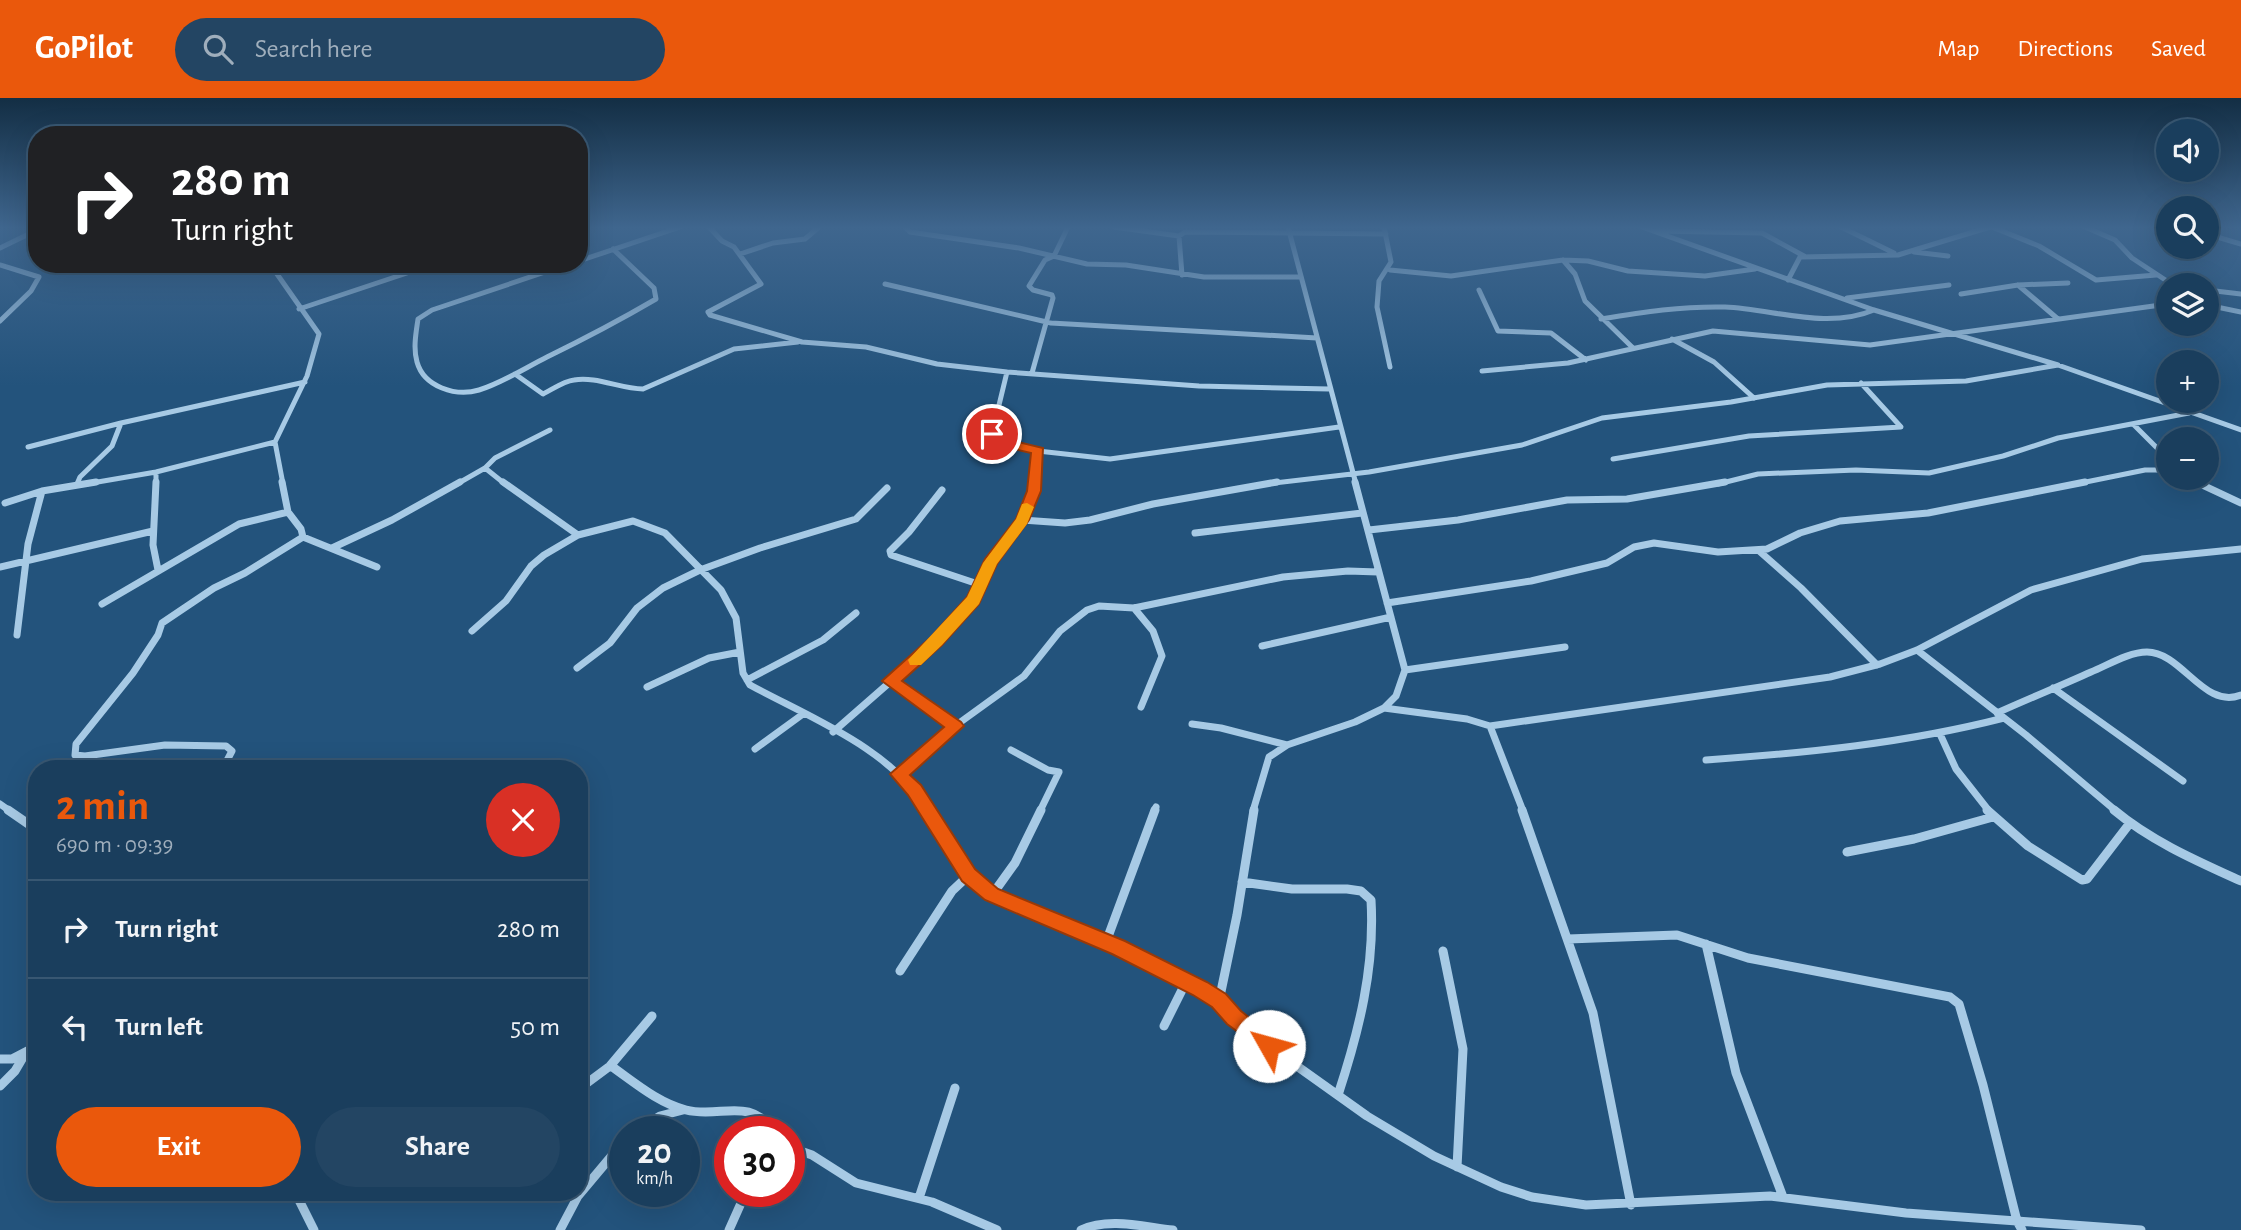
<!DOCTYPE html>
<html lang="en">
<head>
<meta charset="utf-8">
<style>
	:root { --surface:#1a3e5d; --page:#234563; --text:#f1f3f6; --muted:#9faebc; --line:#385772; --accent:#ea580c }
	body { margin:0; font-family:"Alegreya Sans",sans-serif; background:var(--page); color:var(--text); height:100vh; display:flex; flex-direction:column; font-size:26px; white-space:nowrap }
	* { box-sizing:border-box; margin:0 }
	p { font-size:23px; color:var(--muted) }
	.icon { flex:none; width:38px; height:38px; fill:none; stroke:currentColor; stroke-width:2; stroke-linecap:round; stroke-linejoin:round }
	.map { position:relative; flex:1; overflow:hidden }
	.drawer { position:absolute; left:28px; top:662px; width:560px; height:441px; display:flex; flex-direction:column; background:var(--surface); border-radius:28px; box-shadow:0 7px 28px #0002,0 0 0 2px var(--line) }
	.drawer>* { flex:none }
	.guide { position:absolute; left:28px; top:28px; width:560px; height:147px; border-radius:28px; box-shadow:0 7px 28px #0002,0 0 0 2px var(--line); background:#202124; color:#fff; overflow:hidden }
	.buttons { position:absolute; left:2156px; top:21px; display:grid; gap:14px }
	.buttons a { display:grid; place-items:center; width:63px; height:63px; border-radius:50%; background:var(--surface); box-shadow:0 7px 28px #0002,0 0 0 2px var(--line); font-size:35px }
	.speed { position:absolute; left:609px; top:1018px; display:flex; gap:14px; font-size:35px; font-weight:700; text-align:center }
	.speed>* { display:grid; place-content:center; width:91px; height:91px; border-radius:50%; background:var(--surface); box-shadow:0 7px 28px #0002,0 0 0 2px var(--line); line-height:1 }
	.speed small { font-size:18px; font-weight:400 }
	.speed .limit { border:10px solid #d22; background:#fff; color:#111 }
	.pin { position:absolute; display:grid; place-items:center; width:60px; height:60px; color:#fff; margin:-30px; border:4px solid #fff; border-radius:50%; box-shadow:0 2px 7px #0007 }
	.me { position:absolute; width:77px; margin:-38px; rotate:308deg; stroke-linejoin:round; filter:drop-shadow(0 0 5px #0008) }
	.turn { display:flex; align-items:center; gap:24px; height:147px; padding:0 28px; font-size:32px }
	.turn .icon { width:91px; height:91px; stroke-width:2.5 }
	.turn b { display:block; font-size:49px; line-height:60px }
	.round { display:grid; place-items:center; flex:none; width:74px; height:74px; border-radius:37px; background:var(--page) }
	.overview { display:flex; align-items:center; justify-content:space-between; height:119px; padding:0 28px }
	h1 { font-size:42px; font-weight:700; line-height:52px; color:var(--accent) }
	.cta { display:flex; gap:14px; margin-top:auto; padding:14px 28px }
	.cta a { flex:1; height:80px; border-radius:42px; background:var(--accent); color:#fff; font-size:28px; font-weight:700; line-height:80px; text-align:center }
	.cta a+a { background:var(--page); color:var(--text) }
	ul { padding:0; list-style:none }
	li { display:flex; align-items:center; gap:21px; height:98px; padding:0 28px; border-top:2px solid var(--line) }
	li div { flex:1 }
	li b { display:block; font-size:26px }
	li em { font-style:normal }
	header { display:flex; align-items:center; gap:42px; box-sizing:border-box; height:98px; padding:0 35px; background:var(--accent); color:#fff }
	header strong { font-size:33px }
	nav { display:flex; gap:38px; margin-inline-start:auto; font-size:24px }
	.search { width:490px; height:63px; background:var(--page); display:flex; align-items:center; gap:18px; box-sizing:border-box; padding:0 24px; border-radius:38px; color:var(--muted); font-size:26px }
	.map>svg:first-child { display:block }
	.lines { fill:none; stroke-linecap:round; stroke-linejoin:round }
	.minor-far2 { stroke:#a7cae5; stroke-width:5 }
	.minor-far1 { stroke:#a7cae5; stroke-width:7 }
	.minor { stroke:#a7cae5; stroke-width:9 }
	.route { fill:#ea580c; stroke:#983908; stroke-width:2 }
	.slow { fill:#f59e0b }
</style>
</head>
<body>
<header>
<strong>GoPilot</strong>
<div class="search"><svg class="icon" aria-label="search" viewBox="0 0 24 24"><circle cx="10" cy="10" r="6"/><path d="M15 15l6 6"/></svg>Search here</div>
<nav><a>Map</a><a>Directions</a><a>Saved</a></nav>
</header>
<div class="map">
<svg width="2241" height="1132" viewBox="0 0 2241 1132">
	<rect width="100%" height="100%" fill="#23537c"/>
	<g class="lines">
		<path class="minor-far2" d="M709,129l13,14 12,6 27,37 -53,28 2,3 92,27 64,5 71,17 70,8
			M905,129l5,5 109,16 68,16 39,1 78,12h96
			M1114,129l65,9
			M1288,129l68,257
			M1384,129l7,35 -12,19 -2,26 13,60
			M1642,129l232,83 184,55 183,65
			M1841,129l53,26
			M1992,129l47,19 57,34 60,-5
			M2085,129l30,13 17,18 41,27
			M1657,133l105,2 42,23
			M2207,136l34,10
			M0,150l37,-18
			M1914,154l34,4
			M740,156l33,-11 32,-4 14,-12
			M1563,162l12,14 10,27 48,47
			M579,163l101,-34
			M270,166l49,70 -12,42 -32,66
			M569,166l-137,46 -14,9c-2,14 -5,29 -1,43 7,25 39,35 62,28 23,-7 46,-22 68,-33 37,-18 73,-37 109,-58l-2,-11 -41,-39
			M0,167l39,12 -8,14 -31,30
			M1390,172l61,6 112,-16 25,1 40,10 77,5 50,-7
			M1182,177l-3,-39 6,-4 201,2
			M1788,182l12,-23 98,-2 92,-28
			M885,186l166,39 266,15
			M2018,187l40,34
			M1479,192l19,41 53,2 35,27
			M2207,192l34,4
			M1961,196l57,-9 50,-2
			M1847,200l102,-13
			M2207,207l34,7
			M299,211l135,-45
			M1601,221c42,-7 81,-13 124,-12 49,2 101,23 149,3
			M1672,241l42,23 40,36
			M1482,273l86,-8 145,-32 157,14 298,-41
			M1032,275l21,-75 -1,-3 -19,-5 -4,-4 16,-26 9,-4 14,-29
			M515,276l28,20c10,-5 21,-13 31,-14 22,-4 47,9 69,9l91,-40 64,-7
			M1329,291l-130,-3 -192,-14 -15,62 8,6 29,10 81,9 229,-32
			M2134,327l34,34
			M275,344l8,42
			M28,349l93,-24 184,-41
			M1613,361l136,-23 152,-9 -40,-44
			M485,370l20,16
			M2187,380l12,6
			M77,386l3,-7 32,-31 9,-23
			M86,386l70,-12 119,-30
			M156,386v-12
			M457,386l28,-16 10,-10 55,-28
			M1035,386l3,-33
			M1265,386l104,-12 153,-27 80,-27 129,-16 96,-17 139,-4 92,-16
			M1718,386l40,-10 98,-4 73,3 74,-17 55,-18 131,-25
			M2076,386l69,-14h23"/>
		<path class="minor-far1" d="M156,384l-3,63 5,25
			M282,384l6,30 13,17 2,8 74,30
			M503,384l75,53
			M2196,384l45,21
			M942,392l-33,42 -19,19 1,4 90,30
			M5,405l37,-12 54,-9
			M1022,422l43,3 25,-3 63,-16 124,-22
			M1369,432l89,-10 109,-20 60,-1 98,-17
			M1195,435l167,-20
			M332,450l60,-28 68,-38
			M1758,452l43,38 76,77
			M0,469l153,-36
			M1387,505l144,-22 76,-18 27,-16 20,-4 64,9 49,-3 33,-16 40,-12 88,-8 157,-31
			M102,506l137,-80 49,-12
			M1134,510l19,23 9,25 -21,51
			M472,533l34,-30 25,-35 13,-11 34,-20 55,-14 32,12 56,57 15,28 7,55 7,12c63,34 140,63 179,126
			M17,537l11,-91 14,-53
			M1262,548l129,-29
			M1917,552l109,85 90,76
			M577,570l33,-25 27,-35 26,-20 37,-18 60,-22 96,-29 31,-31
			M1405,572l160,-23
			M747,582l76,-40 33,-27
			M890,583l65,45
			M647,589l62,-29 31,-6
			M2053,590l130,93
			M1384,610l83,11 23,7
			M1997,615c31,-14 63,-27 94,-41 17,-7 38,-20 56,-20 35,0 57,58 94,43
			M1192,626l29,4 66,17
			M833,634l104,-91 37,-41 16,-37 32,-43 13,-38
			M1940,636l16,35 33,42
			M755,651l48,-35
			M1011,652l37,20 11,2 -19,39
			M1706,662c101,-7 200,-17 298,-42
			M223,670l9,-17 -6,-5 -61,-1 -80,11 -10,-1 1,-11 57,-71 25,-38 4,-12 52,-35 31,-15 58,-36
			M899,676l56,-48 69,-50 36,-45 27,-21 12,-4 35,2 149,-31 65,-6 30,1
			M0,706l10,7
			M1154,713l2,-4
			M1253,713l16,-54 18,-12 68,-23 29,-14 12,-12 9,-26 -50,-188
			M1523,713l-33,-85 340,-49 50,-13 37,-14 114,-60 111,-31 99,-10"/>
		<path class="minor" d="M8,712l29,20
			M928,712l37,59 32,29 125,52 79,40 79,64 87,62 67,40 67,31 31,10 54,8 184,-9 136,17 235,17
			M1522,712l71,203 38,192
			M1987,712l41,36 54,34 5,-1 43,-56
			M2114,712c37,31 83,51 127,71
			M1847,754l67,-13 79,-22
			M1242,784l50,7h55l14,2 10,9c4,68 -12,131 -33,195
			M992,797l23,-32 26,-53
			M1568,841l109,-4 71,23 202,39 9,7 24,81 34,136 5,9
			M1106,844l49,-132
			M1706,846l30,129 47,124
			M1443,853l20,98 -6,118
			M900,873l52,-80 17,-16
			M1219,903l18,-86 17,-105
			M1164,928l22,-44
			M0,961h12l25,-13
			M611,968c23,16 47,37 75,44 35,9 62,-15 89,22
			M0,988l15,-15 10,-17
			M579,991l31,-23 42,-50
			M635,1034l25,-16 23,-6
			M789,1049l23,8 44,28 76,19 65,28
			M295,1094l19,38
			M919,1100l36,-110
			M560,1132l18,-34 47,-56
			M729,1132l17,-38
			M1081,1132c28,-13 63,-3 92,0"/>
	</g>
	<linearGradient id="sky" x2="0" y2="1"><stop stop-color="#132e44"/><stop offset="0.45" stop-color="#3f668e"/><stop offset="1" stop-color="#3f668e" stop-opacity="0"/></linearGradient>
	<rect width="2241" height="288" fill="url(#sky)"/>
	<path class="route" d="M992,332l14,9 37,9 -2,43 -12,29 -32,44 -18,40 -37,41 -40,36 59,41 3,4 -54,49 11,10 54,84 23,20 127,52 82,41 19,12 15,17 35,28 3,7 -3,7 -7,2 -42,-31 -15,-17 -19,-12 -81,-41 -127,-54 -23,-19 -54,-86 -18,-21 54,-47 -62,-46 49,-44 36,-40 18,-38 31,-40 11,-28 4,-38 -34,-8 -12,-11z"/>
	<path class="slow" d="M1027,405l7,4 -7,17 -30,40 -18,40 -37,41 -21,20h-11l-2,-5 59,-63 16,-34 33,-44 6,-15z"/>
</svg>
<div class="buttons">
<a><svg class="icon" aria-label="sound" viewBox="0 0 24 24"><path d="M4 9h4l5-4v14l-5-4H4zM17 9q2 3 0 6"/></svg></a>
<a><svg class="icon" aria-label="search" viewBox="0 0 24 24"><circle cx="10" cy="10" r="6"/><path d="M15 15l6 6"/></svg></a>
<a><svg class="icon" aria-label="layers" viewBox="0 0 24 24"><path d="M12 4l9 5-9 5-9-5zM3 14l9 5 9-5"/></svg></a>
<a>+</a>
<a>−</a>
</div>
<div class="speed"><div>20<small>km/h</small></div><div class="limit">30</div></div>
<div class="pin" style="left:992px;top:336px;background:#d93025"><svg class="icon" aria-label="arrive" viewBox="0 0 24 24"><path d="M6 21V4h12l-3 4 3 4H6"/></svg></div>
<svg class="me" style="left:1269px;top:948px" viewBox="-20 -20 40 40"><circle r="19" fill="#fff"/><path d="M0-13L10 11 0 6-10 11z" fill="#ea580c"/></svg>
<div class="guide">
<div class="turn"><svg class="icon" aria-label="right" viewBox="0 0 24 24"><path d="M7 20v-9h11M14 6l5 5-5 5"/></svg><div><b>280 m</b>Turn right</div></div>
</div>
<section class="drawer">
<div class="overview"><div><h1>2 min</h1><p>690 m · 09:39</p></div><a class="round" style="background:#d93025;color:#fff"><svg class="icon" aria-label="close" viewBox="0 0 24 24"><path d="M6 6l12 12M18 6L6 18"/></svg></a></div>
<ul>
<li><svg class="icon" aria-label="right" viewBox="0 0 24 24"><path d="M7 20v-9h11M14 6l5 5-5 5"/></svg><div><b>Turn right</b></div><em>280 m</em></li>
<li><svg class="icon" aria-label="left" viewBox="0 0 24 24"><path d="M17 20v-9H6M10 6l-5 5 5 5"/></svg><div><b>Turn left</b></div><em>50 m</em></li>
</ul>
<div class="cta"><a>Exit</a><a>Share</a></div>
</section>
</div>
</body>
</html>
